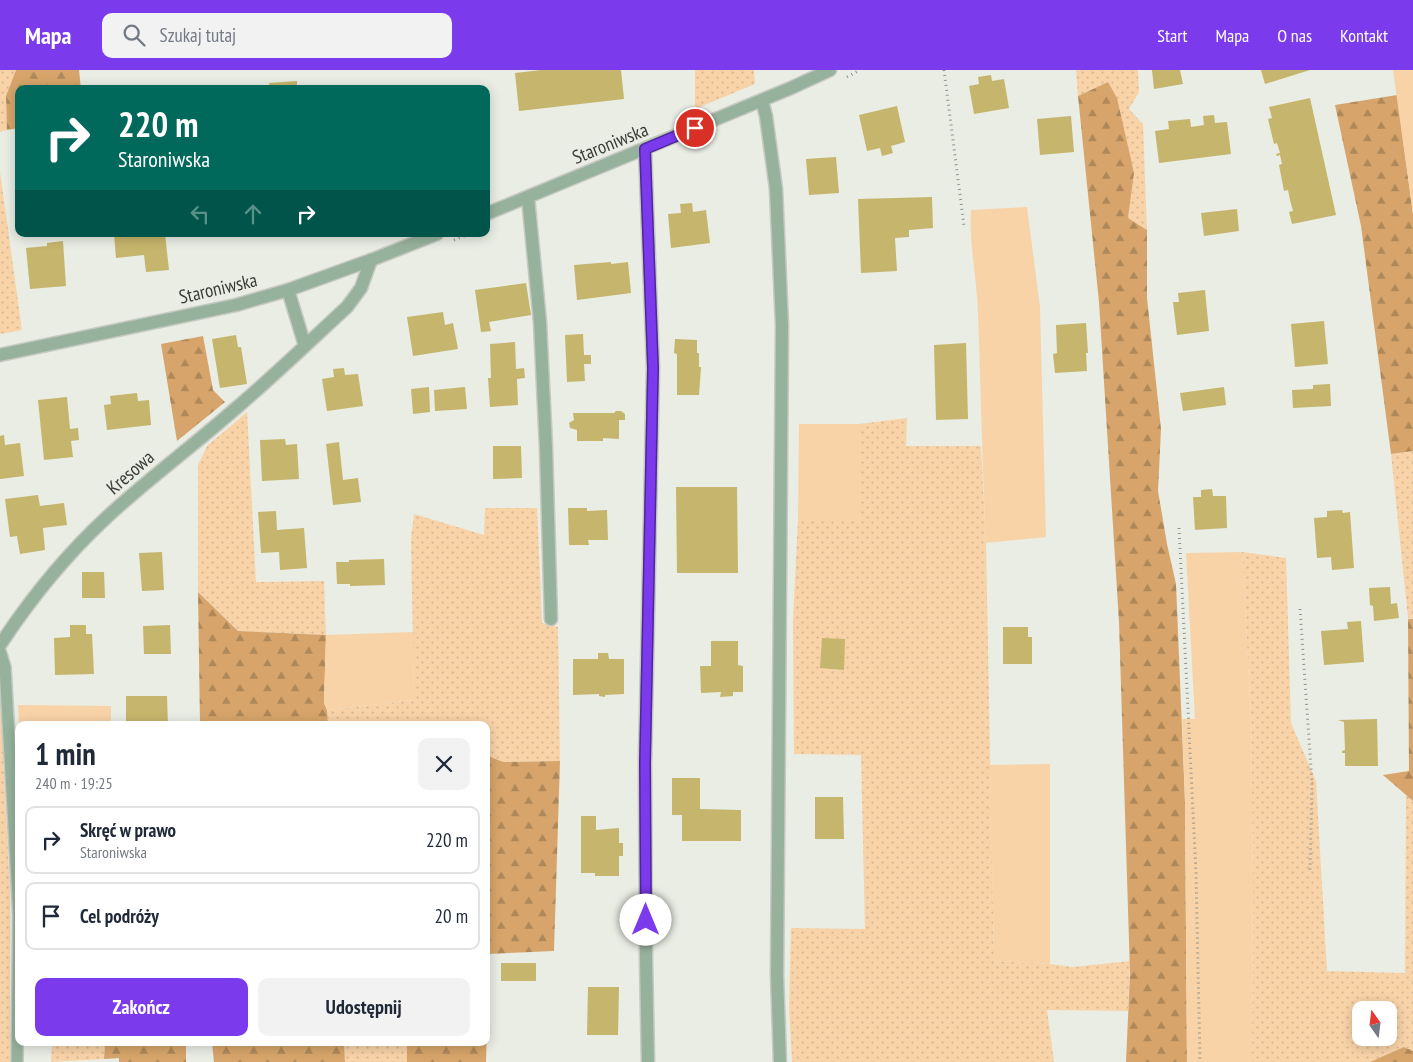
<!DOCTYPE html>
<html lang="pl">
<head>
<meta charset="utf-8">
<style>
	:root { --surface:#fff; --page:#f2f2f3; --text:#1f2937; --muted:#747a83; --line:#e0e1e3; --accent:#7c3aed }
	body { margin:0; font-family:"PT Sans Narrow",sans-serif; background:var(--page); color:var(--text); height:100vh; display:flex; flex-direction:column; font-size:19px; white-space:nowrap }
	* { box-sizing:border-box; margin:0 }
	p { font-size:16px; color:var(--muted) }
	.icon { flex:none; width:28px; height:28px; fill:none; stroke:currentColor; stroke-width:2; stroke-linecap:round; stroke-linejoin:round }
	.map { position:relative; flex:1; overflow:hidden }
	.details { position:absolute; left:15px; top:651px; width:475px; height:325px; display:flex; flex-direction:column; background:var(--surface); border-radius:10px; box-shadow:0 2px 12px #0003 }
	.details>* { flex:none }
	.banner { position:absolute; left:15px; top:15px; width:475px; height:152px; border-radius:10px; box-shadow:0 2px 12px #0003; background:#00695c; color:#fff; overflow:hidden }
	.needle { width:32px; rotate:346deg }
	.fabs { position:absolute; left:1352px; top:931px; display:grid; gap:10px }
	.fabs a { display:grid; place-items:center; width:45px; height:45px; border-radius:10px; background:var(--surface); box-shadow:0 2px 12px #0003; font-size:25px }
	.pin { position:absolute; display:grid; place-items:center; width:42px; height:42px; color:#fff; margin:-21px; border:2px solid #fff; border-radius:50%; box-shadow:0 1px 5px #0007 }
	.me { position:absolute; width:55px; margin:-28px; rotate:0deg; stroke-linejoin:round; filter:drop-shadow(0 0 4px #0008) }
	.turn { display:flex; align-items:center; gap:18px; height:105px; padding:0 20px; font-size:22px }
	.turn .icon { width:65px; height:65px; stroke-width:2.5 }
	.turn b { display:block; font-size:35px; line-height:42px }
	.lanes { display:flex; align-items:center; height:48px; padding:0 20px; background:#0003; justify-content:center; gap:25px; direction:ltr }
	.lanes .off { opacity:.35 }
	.round { display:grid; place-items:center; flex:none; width:52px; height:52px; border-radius:10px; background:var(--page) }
	.summary { display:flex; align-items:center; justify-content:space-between; height:85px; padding:0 20px }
	h1 { font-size:30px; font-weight:800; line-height:38px }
	.primary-button { display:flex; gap:10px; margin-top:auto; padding:10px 20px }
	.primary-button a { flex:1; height:58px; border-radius:10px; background:var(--accent); color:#fff; font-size:20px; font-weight:800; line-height:58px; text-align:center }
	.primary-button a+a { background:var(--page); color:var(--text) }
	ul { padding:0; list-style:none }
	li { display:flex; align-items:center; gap:15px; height:68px; margin:0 10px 8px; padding:0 10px; border:2px solid var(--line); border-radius:10px }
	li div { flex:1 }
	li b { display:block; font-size:19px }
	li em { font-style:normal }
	header { display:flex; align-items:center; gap:30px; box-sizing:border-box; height:70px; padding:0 25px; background:var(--accent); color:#fff }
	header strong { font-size:24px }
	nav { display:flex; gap:28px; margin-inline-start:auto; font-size:18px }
	.search { width:350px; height:45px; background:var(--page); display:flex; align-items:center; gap:12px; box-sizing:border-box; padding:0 18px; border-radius:10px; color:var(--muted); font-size:19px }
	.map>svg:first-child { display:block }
	.grass { fill:url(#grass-dots); fill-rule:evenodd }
	.forest { fill:url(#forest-firs) }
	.garden { fill:#f9d3a8 }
	.building { fill:#c6b56c }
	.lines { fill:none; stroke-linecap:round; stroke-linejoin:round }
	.service-casing { stroke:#c6c9c2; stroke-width:14 }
	.minor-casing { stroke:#c6c9c2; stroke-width:15 }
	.tertiary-casing { stroke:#c6c9c2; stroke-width:15 }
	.path { stroke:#90938d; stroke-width:3; stroke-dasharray:1 4; stroke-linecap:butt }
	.service { stroke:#97b29c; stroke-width:11 }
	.minor { stroke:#97b29c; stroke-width:12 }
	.tertiary { stroke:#97b29c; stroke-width:12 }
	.route-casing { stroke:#51269a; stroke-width:12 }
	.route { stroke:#7c3aed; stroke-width:9 }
	.labels { text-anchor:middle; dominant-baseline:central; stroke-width:4.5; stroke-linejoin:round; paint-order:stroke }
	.street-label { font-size:19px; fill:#3a3b38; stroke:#e9ede4 }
</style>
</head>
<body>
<header>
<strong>Mapa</strong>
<div class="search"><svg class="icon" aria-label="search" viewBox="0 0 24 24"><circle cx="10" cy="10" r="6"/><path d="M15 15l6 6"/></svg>Szukaj tutaj</div>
<nav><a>Start</a><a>Mapa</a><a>O nas</a><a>Kontakt</a></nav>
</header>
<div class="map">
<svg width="1413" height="992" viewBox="0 0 1413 992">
	<defs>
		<pattern id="grass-dots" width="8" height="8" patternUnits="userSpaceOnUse" patternTransform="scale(1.25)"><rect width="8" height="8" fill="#f9d3a8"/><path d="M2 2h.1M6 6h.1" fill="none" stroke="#d6b691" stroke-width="1.8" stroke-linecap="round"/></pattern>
		<pattern id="forest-firs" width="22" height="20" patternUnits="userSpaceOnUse" patternTransform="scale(1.25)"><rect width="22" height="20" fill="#d7a56b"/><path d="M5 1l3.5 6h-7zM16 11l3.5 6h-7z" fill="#af8859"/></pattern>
	</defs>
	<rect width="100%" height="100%" fill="#e9ede4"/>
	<path class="grass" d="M0,0h16l-10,26 1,34 -7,2z
		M695,0h59l1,14 -60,25z
		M1076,0h62l1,22 -10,17 14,15 4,106 -19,-12 6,-45 -26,-91 -30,14z
		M0,102l22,158 -22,4z
		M247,342l9,170 68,-1 2,54 -88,-4 -40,-39v-127l9,-19z
		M907,348l-1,28h75l5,97 8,418 56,3 23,3 57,-6 -2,50 -81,-1 7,52h-262l-3,-55 2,-79 74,1 -4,-174 -67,-1 -1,-133 5,-102h61v-95z
		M1413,381v168l-5,-1 -17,-164z
		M485,438h52l5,115 16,4 2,134 -57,1 -17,-7v-30h-158l-1,-15 87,-10 -3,-162 3,-24 70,21z
		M1242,482l44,6 5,165 25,58 11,190 78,2 1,-178 7,6v250l-9,-4 -34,15h-118l1,-183 -2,-162zM1361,940h28v28h-28z
		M0,622l10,202v168h-10z
		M52,973h53l-1,16 -53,3z
		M344,973h63v19h-62z"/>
	<path class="forest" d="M16,0h63l2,19h-62v39l-12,2 -1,-34z
		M1108,12l9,16 17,75 -6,45 19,12v68l14,131 -3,62 9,53 9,40 9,217 2,261h-61l4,-89 -11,-351 -20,-320 -21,-206z
		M1397,25l16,119v237l-22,3 -30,-228 -26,-121z
		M203,266l10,54 12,12 -48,39 -16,-97z
		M198,522l40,39 88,4 -2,68 3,7 1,15h-128z
		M1408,549h5v182l-30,-26 26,-4z
		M486,685l17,7 57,-1 -6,190 -65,3 -3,108h-79v-19l79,-1z
		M105,973h81v19h-67v-4l-15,1z
		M212,973h132l1,19h-131z
		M1404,977l9,4v11h-43z"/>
	<path class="garden" d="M1393,0h20v144z
		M1027,137l13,100 6,230 -60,6c-4,-77 -5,-153 -8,-230 -1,-34 -9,-68 -7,-103z
		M799,354h60l1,96 -62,-1z
		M1242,482l9,165 2,162 -1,183h-65l-2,-261 -3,-82h13l-9,-166z
		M413,562l1,68 -87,10 -3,-7 2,-68z
		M18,635l93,1v19h-92z
		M1050,694v200l-56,-3 -4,-196z"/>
	<path class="building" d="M541,0h80l3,29 -105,12 -4,-38z
		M1152,0h28l3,14 -29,5z
		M1261,0h49l-45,14z
		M991,5l1,6 12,-2 5,29 -35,6 -5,-28 10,-2 -1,-7z
		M297,11v8h-27l-1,-6z
		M1310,28l26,117 -44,9 -3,-12 4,-1 -3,-11 -2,-10 -4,1 -5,-26 3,-1 -2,-9 -3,1 -1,-2 4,-1 -3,-10 -3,1 -6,-25 4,-1 -3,-11z
		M897,36l8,36 -14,4 2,7 -11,3 -2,-8 -13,3 -8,-36z
		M1214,45l1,8 12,-1 4,32 -72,9 -4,-32 14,-2 -1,-8 22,-2 1,8 13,-2 -1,-9z
		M1071,46l3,36 -34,3 -3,-36z
		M836,87l3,36 -30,2 -3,-36z
		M932,127l1,31 -24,2v7l-14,1 2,33 -36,2 -3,-74z
		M692,133l1,9 13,-2 4,33 -39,5 -3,-34 13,-1 -1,-9z
		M1237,139l2,22 -35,5 -3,-23z
		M114,164h51l4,36 -23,2 -2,-17 -28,3z
		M63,171l3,45 -36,3 -4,-41 21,-2v-3z
		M611,192v2l17,-2 3,31 -54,7 -3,-35z
		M526,213l5,32 -42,7 2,9 -10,1 -6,-42z
		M1205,220l4,41 -32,4 -4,-33h6l-1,-9z
		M443,242l2,13 8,-2 5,26 -45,7 -6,-39z
		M1324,251l4,43 -33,3 -4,-43z
		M1086,253l2,30h-2l1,18 -32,2 -2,-19 4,-1 -1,-28z
		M583,264l1,21h7v9h-7l1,17 -18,1 -2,-47z
		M236,265l2,12h3l6,37 -27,4 -8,-49z
		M675,269l22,1v13h2v14h2l-2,28h-22v-41l-3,-1z
		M515,272l1,27 8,-1 1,10 -8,1 1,26 -28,2 -2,-29h3l-1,-34z
		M966,273l2,76 -32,1 -2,-75z
		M344,298l1,7 13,-1 5,32 -36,5 -5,-32 12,-2 -1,-8z
		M1330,314l1,22 -38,2 -1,-18 21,-1v-4z
		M429,317l1,25 -17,2 -2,-25z
		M465,317l2,22 -32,2 -1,-21z
		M1224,317l2,18 -43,6 -3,-18z
		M137,323l1,8 11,-1 2,25 -44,5 -3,-25 7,-1 -1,-8z
		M67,327l3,32 8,-1 1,12 -8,1 2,16 -29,3 -6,-60z
		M616,341h5l4,3v6h-6v19l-16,-1v3h-26v-11l-7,-2 -1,-5 5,-3 -1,-7h41z
		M4,365l1,10 15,-2 4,33 -24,3v-43z
		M285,369l1,6 11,-1 2,35 -37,2 -2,-41z
		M339,372l4,38 15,-2 3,24 -28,3 -7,-61z
		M493,376h28l1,32 -29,1z
		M676,417h61l1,86h-61z
		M1212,419l1,7h13l1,32 -32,2 -2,-33h8v-7z
		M38,425l2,11 24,-3 3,22 -24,3 2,22 -25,4 -3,-18 -7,1 -5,-38z
		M568,438h19v3l20,-1 1,30h-20l1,5h-20z
		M1342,440l1,3 7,-1 4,56 -22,2 -1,-13 -14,1 -3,-40 13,-1v-6z
		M276,441l1,19 27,-2 3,40 -27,2 -1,-18 -18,1 -3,-41z
		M162,482l2,38 -22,1 -3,-38z
		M384,489l1,26 -35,1v-2h-13l-1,-22h13v-2z
		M82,502h22l1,26h-23z
		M1390,517l1,17 6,-1 2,15 -25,3 -1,-15 -3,-1 -1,-17z
		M1361,551l3,41 -40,3 -3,-34 27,-2 -1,-7z
		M70,555h16v9h6l2,40 -39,1 -1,-37 16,-1z
		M170,555l1,29h-27l-1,-28z
		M1003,557h25v10h4v27h-29z
		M822,568l23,1 -1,31 -24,-2z
		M711,571h27v24l5,1v26h-10v4l-13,1 1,-5 -20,1 -1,-27h11z
		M598,583h10l1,6h15v35l-19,1v2l-6,-1v-2l-26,1v-36h25z
		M126,626h41l1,29h-42z
		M1377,649l1,47h-33v-13h-3v-2l3,-1 -1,-28 -6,-2z
		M672,708h28v31l41,1v31h-59v-26h-10z
		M815,727h28l1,42h-29z
		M581,746h15v14l23,-2v15h4v13h-4v20h-24v-3h-14z
		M501,893h35v18h-35z
		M588,917h31l-1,48h-31z"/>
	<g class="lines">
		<defs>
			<path id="service" d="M0,581l5,16 14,248 -2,147"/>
			<path id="minor" d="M762,31l4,15 10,73 6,136 -5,650 3,87
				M645,79l8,219 -8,395 1,196 2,103
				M528,127l12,125 6,126 5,171
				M288,220l17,56
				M0,575c31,-47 66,-90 107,-128 41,-38 86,-71 128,-108 39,-33 75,-68 112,-102l14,-19 10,-28"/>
			<path id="tertiary" d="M486,144l305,-126 39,-18
				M0,285l236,-50 52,-15 83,-30 66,-26"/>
		</defs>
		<use href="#service" class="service-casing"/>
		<use href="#minor" class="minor-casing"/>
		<use href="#tertiary" class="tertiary-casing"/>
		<path class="path" d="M944,0l20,156
			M847,7l13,-7
			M454,170l15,-6
			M1179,458l17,344 4,190
			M1300,539l12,174 -2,87"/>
		<use href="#service" class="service"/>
		<use href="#minor" class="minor"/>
		<use href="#tertiary" class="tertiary"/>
	</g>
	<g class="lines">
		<defs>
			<path id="route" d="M646,850l-1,-157 8,-395 -8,-219 50,-21"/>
		</defs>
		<use href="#route" class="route-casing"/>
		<use href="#route" class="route"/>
	</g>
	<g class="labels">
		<g class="street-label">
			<text transform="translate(610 73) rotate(-22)">Staroniwska</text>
			<text transform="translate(218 218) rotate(-13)">Staroniwska</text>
			<text transform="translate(130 402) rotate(-41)">Kresowa</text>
		</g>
	</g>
</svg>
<div class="fabs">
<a><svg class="needle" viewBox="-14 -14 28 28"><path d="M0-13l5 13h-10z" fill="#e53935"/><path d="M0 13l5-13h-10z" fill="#747a83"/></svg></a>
</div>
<div class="pin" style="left:695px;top:58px;background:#d93025"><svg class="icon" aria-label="arrive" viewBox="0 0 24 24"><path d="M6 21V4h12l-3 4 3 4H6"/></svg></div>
<svg class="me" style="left:646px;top:850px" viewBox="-20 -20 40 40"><circle r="19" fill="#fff"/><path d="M0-13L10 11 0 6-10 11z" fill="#7c3aed"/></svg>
<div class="banner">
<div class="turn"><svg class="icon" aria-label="right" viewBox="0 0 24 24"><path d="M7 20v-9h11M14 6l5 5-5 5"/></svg><div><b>220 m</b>Staroniwska</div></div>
<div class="lanes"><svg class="icon off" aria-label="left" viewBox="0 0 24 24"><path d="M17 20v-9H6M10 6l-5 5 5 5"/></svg><svg class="icon off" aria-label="ahead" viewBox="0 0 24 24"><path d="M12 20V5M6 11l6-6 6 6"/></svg><svg class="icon" aria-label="right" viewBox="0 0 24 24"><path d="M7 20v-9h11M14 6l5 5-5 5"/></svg></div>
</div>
<section class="details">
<div class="summary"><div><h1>1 min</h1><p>240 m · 19:25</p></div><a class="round"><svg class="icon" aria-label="close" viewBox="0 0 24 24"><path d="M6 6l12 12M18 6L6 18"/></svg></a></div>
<ul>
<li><svg class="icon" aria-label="right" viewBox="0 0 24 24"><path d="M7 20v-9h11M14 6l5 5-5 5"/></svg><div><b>Skręć w prawo</b><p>Staroniwska</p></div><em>220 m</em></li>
<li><svg class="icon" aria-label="arrive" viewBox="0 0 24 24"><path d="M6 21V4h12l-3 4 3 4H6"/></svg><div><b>Cel podróży</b></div><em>20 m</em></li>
</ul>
<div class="primary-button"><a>Zakończ</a><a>Udostępnij</a></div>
</section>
</div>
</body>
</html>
